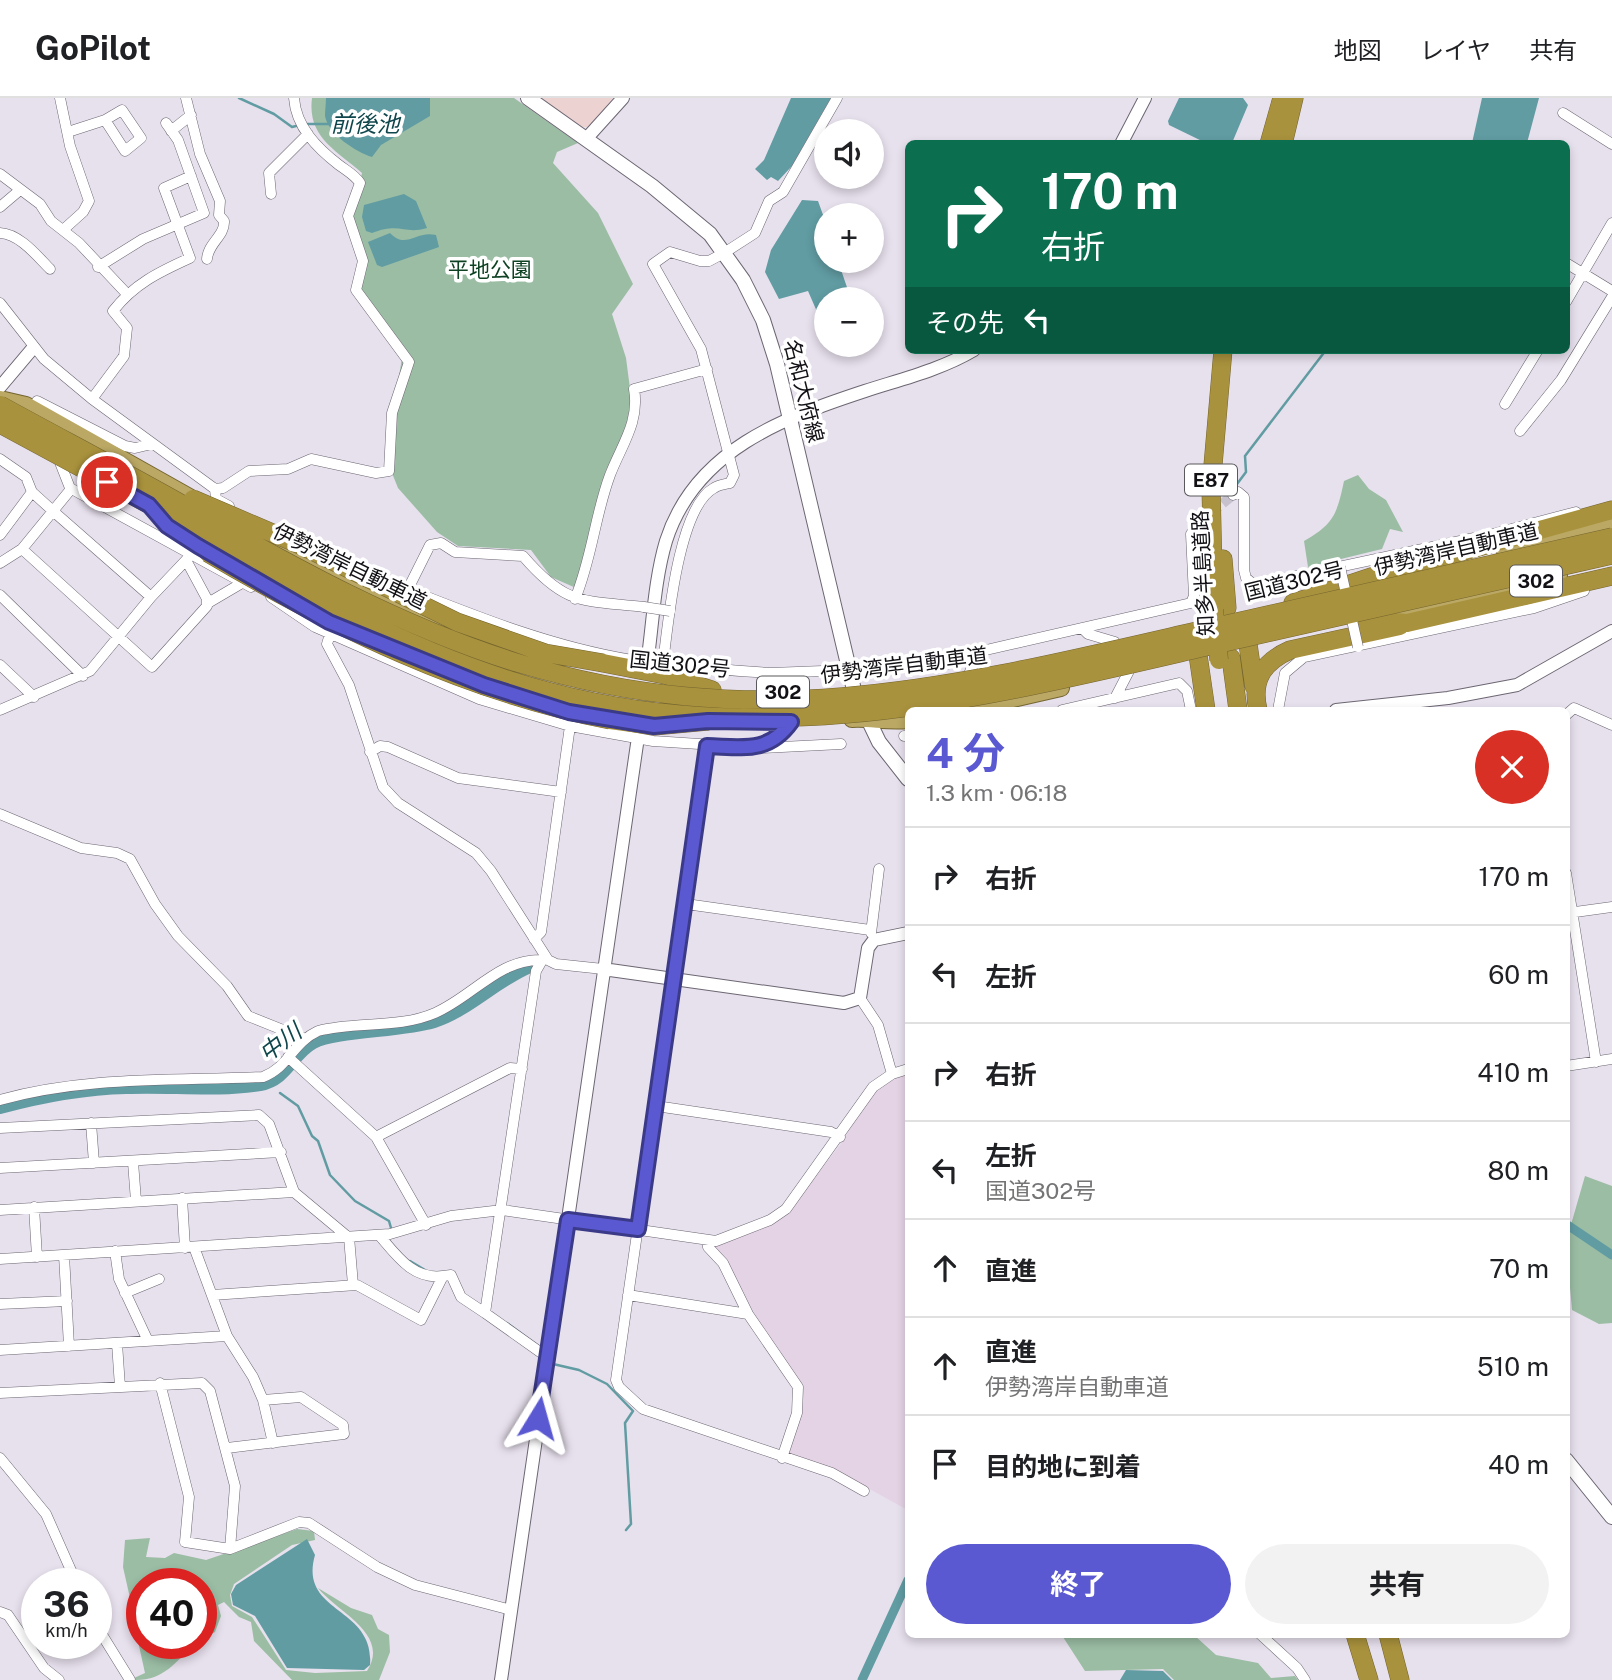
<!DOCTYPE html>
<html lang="ja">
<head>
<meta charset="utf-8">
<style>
	:root { --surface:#fff; --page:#f2f2f2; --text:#202124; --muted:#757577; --line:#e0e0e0; --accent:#5b59d1 }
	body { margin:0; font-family:"Public Sans","Noto Sans JP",sans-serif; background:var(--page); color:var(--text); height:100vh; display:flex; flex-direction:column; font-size:26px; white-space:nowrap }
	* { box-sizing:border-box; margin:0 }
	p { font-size:23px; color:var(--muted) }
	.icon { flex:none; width:38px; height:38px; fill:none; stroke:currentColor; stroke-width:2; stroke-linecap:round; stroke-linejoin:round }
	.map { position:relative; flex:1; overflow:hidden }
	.drawer { position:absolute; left:905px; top:609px; width:665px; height:931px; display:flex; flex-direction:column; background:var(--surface); border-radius:10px; box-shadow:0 4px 10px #0003 }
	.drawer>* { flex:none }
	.hud { position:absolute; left:905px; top:42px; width:665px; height:214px; border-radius:10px; box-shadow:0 4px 10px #0003; background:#0b6e4f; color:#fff; overflow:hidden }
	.tools { position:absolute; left:814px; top:21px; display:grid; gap:14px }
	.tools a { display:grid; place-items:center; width:70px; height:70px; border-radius:50%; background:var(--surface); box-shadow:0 4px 10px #0003; font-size:35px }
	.speed { position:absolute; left:21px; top:1470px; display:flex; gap:14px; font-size:35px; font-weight:700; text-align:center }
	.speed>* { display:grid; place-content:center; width:91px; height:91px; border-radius:50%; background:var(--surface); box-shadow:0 4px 10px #0003; line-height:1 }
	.speed small { font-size:18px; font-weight:400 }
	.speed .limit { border:10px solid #d22; background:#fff; color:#111 }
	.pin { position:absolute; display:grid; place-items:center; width:60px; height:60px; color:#fff; margin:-30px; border:4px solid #fff; border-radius:50%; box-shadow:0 2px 7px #0007 }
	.me { position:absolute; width:77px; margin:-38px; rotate:8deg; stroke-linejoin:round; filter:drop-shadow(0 0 5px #0008) }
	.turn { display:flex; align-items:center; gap:24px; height:147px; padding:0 21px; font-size:32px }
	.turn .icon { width:91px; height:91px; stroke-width:2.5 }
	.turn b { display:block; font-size:49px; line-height:60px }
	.then { display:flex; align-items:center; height:66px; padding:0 21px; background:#0003; gap:14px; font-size:26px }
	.round { display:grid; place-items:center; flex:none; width:74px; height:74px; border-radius:37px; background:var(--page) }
	.headline { display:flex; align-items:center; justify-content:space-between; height:119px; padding:0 21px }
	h1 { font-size:42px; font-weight:700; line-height:52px; color:var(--accent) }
	.cta { display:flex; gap:14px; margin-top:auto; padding:14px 21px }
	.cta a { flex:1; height:80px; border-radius:42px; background:var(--accent); color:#fff; font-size:28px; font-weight:700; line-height:80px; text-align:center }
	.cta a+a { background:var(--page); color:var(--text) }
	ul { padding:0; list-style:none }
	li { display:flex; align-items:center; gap:21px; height:98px; padding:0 21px; border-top:2px solid var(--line) }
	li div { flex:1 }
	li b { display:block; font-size:26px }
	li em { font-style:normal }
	header { display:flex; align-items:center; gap:42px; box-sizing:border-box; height:98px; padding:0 35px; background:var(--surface); border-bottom:2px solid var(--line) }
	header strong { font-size:33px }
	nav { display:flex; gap:38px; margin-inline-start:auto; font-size:24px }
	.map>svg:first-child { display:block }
	.commercial { fill:#edd2d2 }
	.industrial { fill:#e4d3e5 }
	.green { fill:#9bbda4 }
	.water { fill:#619ca3 }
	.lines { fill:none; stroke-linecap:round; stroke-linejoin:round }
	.stream { stroke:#619ca3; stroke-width:2.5 }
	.canal { stroke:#619ca3; stroke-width:9 }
	.river { stroke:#619ca3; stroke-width:14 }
	.minor-tunnel { stroke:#c7c1cd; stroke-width:10; stroke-dasharray:10 5; stroke-linecap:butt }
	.minor-casing { stroke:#6c6672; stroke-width:11 }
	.tertiary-casing { stroke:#6c6672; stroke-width:14 }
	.secondary-casing { stroke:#6c6672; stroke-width:16 }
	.trunk-casing { stroke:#74652f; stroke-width:18 }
	.motorway-casing { stroke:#74652f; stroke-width:19 }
	.minor { stroke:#fff; stroke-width:10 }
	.tertiary { stroke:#fff; stroke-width:12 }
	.secondary { stroke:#fff; stroke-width:14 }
	.trunk { stroke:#baa864; stroke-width:16 }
	.motorway { stroke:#a9923d; stroke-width:18 }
	.minor-bridge-casing { stroke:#6c6672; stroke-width:11; stroke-linecap:butt }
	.motorway-bridge-casing { stroke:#74652f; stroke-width:19; stroke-linecap:butt }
	.minor-bridge { stroke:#fff; stroke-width:10 }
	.motorway-bridge { stroke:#a9923d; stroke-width:18 }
	.route-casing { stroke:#3b3a88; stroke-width:18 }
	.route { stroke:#5b59d1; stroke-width:12 }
	.labels { text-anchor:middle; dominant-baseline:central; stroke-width:7; stroke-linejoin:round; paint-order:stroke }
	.shield { fill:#fff; stroke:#5a585b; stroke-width:2 }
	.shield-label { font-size:19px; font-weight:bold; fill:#131115 }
	.park-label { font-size:21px; fill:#0f4123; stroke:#fff }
	.street-label { font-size:21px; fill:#131115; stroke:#fff }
	.water-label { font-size:23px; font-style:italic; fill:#0f464c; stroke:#fff }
</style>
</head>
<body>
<header>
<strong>GoPilot</strong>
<nav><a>地図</a><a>レイヤ</a><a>共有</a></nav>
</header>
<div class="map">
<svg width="1612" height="1582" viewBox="0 0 1612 1582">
	<rect width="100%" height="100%" fill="#e7e0ed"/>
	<path class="commercial" d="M537,0h76l-23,29h-11z"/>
	<path class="industrial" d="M908,974v436h-4l-67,-37 -48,-16 -1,-5 13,-37v-30l-30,-39 -45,-83 -11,-11v-6l75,-34 50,-65 32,-52 21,-15z"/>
	<path class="green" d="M312,0h202l64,45 -21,9 -4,11 45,50 35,71 -21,30 14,44 6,46 -13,45 -13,21 -10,52 -20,66 -25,-11 -20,-27 -73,-4 -21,-14 -39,-44 -8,-20v-37l13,-79 -37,-47 -7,-19 2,-25 -11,-41 12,-47c-26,-23 -55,-36 -50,-75z
		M1358,377l11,14 17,11 17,32 -13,-3 -8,20 -74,18 -4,-26c30,-17 33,-27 40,-60z
		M1585,1078l27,10v137l-13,1 -27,-14 -6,-68z
		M297,1431l17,2 1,9 -23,5 -58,39 -4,11 2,11 20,11 34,53 29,3 52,-2c24,-37 -30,-59 -49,-83l33,20 21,7 6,14 11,6 1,17 -11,28h-87l-38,-39 -3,-19 -12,-5 -15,-15 -6,3 3,11 -6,16 -14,8v-56h-59v18l-12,-4 -7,-31 2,-27 25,-2 -4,19 19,1 9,-5 32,7z
		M1067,1537h127l22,20 42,8 13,15 24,-2 3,4h-124l-11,-11 -78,2 -22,-34z
		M142,1540v5h53c-19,19 -31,37 -59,37l-2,-2 11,-5 -6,-27z"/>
	<path class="water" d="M326,0h104v18l-49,29 -9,12c-16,-5 -44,-23 -47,-41 0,-6 1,-13 1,-18z
		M791,0h40l-39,68 -14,15 -7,-4 -4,3 -12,-11 9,-9z
		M1179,0h64l5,7 -16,38h-26l-37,-18 -1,-4z
		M1482,0h57l-12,45h-55z
		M404,96l12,7 11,27c-23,7 -26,-6 -55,5l-6,-2 -4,-14 2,-12z
		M802,102l16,1 8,22v38h12l13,38h-25l-1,31 -17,-39 -29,8 -14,-27 6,-22z
		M390,135c16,17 26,-3 46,2l3,12 -57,20 -5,-2 -9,-23z
		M307,1441l8,16c-17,59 60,51 55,110l-6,5 -77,-2 -32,-52 -22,-11 -2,-11 5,-9z
		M1126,1572l37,1 9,9h-52z"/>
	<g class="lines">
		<path class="stream" d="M239,0l35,16 18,13 8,-2
			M306,26h24
			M1237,386l9,-12 -1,-16 81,-106
			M280,995l18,13 14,30 6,5 12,34 25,26 34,20 2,7
			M410,1163l15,9
			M507,1225l31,23
			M553,1266l26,6 28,14 26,27 -8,12 6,101 -5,6"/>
		<path class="canal" d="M1566,1126l46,31
			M862,1582l46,-100"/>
		<path class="river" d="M0,1009c41,-11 84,-19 126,-20 44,-2 90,4 134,-3 27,-5 31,-30 53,-42 23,-12 89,-11 121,-21 34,-11 62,-41 96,-55"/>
		<path class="minor-tunnel" d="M1211,415l22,-18"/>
		<defs>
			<path id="minor" d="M60,0l10,48 19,55 -6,11 -20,18
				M186,0l14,56 20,47 -1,14 5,6c1,15 -16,22 -17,38
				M1563,15l49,31
				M171,33l20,-16
				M68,34l37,-12 17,-10 19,28 -16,13 -20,-31
				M0,76l40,30 11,17 28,22 48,51
				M271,96l-2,-21 39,-39
				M0,109l20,-17
				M0,135c20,1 37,23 50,36
				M1566,165l46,28
				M98,169l45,-28 61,-26 -26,-73 -12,-17
				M1566,204l46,-79
				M0,205l44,56 48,40 123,90 1,10 13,7
				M92,301l32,-43 3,-28 -14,-17c21,-27 46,-39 77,-53l-26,-70 27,-12
				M37,303l88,45 10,2 17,-4
				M1505,306l33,-54
				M1520,333l41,-51 51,-83
				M0,361l26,18 6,15 21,19 18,-22
				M59,362l11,28 181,99
				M215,391l8,-1 26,-17 39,-2 23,-10 65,14 13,-2 3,-58 17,-51 -53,-72 7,-29 -15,-45 12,-33c-5,-8 -13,-12 -21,-18 -22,-17 -43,-38 -45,-67
				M1233,397l5,-3 6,5v73l2,8 8,7 239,-51 83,-22
				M0,437l32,-43
				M22,451l130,118 55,-61v-7l-21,-39
				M0,465l22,-14 31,-38 98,86 -61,74 -90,39
				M407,491c73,29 146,58 225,71 45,7 93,10 139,13l17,19
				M408,491l22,-44 11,-2 14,9 68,4c43,50 59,44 121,51
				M0,497l83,81
				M151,499l38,-40
				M271,499l44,30 164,72 91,27 83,15 108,7 24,-17 6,-9
				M575,501c17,-41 20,-84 35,-124 11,-29 30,-53 24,-86l73,-20
				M208,505l34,-20
				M1082,530l6,6 27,8
				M330,536l-3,10 22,41 34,102 15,16 78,50 15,18 57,89 8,4 47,5
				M663,565c5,-38 15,-156 51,-175 4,-3 11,-4 16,-5l4,-8 -33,-126 -48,-85 17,-12 30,9h9l15,-8 31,-20 14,-32 14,-9 54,-94
				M0,567l34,32
				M885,569l55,-1 37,-10
				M771,575l52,-2
				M969,576l8,-18 9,-6 205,-47 3,-7 -3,-62 9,-11
				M1115,600l14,-27
				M1062,612l117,-27 8,8 4,19
				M1278,612l7,-37 19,-16 230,-49 50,-17
				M1566,617l8,-7 38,17
				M904,638h4
				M707,648l-91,634 3,7 24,22 189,64 32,18
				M762,650l79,-4
				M370,654l10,-6 8,1 70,31 103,14
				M0,716l81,34 36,5 13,6 25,45 23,32 49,50 21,30 55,22
				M1566,775l30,189
				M686,806l184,26
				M1568,815l44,-6
				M871,835l8,-64
				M534,841l7,-7 29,-206
				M544,859l-8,14 -51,342 62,44
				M860,900l18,27 14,49
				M288,959l88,80 50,88
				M1566,968l46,-7
				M0,1002c86,-24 174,-19 263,-23 26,-10 29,-34 55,-46 38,-10 80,-2 117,-18 37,-16 64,-54 106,-53
				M656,1008l175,26 9,5
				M91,1025l3,40
				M0,1030l259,-13 10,9 25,68 54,45
				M376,1039l134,-69 12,1
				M133,1064l3,39
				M0,1070l281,-16
				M182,1100l3,50
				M34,1109l3,50
				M0,1112l294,-18
				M349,1139l4,48
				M707,1142l1,7 15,16 25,51 50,73 -1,26 -15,45
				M194,1149l33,89 26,41 10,23 38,-3 42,28 1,9 -117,14
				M115,1153l4,28 29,62
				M64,1157l5,91
				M0,1161l390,-25 61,-18 51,-6 214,31 54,-21 16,-11 87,-122 19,-13 16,-5
				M443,1178l8,-1 10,22 24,16
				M125,1195l34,-14
				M212,1197l145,-10 64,35 22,-44c-30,4 -46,-20 -64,-41
				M628,1197l120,19
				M0,1206l67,-3
				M117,1245l3,44
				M0,1252l227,-14
				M160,1285l29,114 -4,45 45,7 69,-27 10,1 68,44 38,18 96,25
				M0,1295l202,-10 8,8 25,95 -5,63
				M263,1302l10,43
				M0,1360l46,56 31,70
				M0,1514l8,3 36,53 15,12
				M96,1527l34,55
				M1260,1536l37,34 8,12"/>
			<path id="tertiary" d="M586,41l37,-41
				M1121,46l24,-46
				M0,289l33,-39
				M648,559c5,-38 7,-79 18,-116 29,-91 117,-123 199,-150 37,-12 75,-21 109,-41
				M1336,612l112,-12 69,-13 95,-54
				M603,871l241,34 16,-5 8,-50 6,-8 34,-7
				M501,1582l136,-936"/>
			<path id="secondary" d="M528,0l124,88 58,48 33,46 20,40 14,44 77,326 25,52 29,37
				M1566,1362l46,57"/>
			<path id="trunk" d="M0,301l26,6 176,99
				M249,432c93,52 193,102 295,132
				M1505,454l107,-25
				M1376,520l83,-17 100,-26
				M965,612l96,-22
				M852,621c19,-1 36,3 56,1"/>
			<path id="motorway" d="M1269,46l13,-46
				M1283,46l11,-46
				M1223,461l4,49
				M1293,505l84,-28 235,-65
				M1214,512l-3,-122 12,-138
				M1365,522l42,3 205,-47
				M1248,546l6,42
				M1198,557l8,55
				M1231,560l7,52
				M603,565l62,12 47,15
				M1258,612c-7,-30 5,-48 32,-60l110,-24
				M610,622l44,6 54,-5
				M1355,1536l14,46
				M1388,1536l12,46"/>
		</defs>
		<use href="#minor" class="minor-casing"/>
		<use href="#tertiary" class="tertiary-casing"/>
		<use href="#secondary" class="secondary-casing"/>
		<use href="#trunk" class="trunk-casing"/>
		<use href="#motorway" class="motorway-casing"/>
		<use href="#minor" class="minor"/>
		<use href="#tertiary" class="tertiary"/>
		<use href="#secondary" class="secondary"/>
		<use href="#trunk" class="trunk"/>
		<use href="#motorway" class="motorway"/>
		<defs>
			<path id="minor-bridge" d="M1340,469l18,80
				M644,509l26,4"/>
			<path id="motorway-bridge" d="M0,307c62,34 125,67 187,102 105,59 214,120 331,156 241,73 434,24 670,-30 142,-32 283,-65 424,-96
				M0,326c50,27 100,54 150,81 116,65 232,135 359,175 242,77 458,22 696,-33 136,-31 271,-61 407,-92
				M193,401l105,45 159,78 88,31 58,10
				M208,455c125,74 258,139 402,167
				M1214,512l5,50"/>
		</defs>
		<use href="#minor-bridge" class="minor-bridge-casing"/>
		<use href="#motorway-bridge" class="motorway-bridge-casing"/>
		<use href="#minor-bridge" class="minor-bridge"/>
		<use href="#motorway-bridge" class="motorway-bridge"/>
	</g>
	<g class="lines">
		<defs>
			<path id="route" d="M107,384l42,23 18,21 31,20 131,76 155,63 85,27 85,14 54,-5 83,1c-23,32 -49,25 -84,24l-69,483 -70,-9 -30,198"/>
		</defs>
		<use href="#route" class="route-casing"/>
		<use href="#route" class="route"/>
	</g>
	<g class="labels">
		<g class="shield">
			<rect x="1185" y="366.5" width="52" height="31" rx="5"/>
			<rect x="1510" y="467.5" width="52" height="31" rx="5"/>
			<rect x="757" y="578.5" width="52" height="31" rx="5"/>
		</g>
		<g class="shield-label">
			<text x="1211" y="382">E87</text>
			<text x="1536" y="483">302</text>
			<text x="783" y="594">302</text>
		</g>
		<g class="park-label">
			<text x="490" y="171">平地公園</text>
		</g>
		<g class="street-label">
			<text transform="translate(804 293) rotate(76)">名和大府線</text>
			<text transform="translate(1456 451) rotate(-13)">伊勢湾岸自動車道</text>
			<text transform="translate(350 468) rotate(26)">伊勢湾岸自動車道</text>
			<text transform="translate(1203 475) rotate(-93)">知多半島道路</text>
			<text transform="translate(1294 483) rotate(-14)">国道302号</text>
			<text transform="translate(680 566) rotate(6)">国道302号</text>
			<text transform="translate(904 567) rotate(-7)">伊勢湾岸自動車道</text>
		</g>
		<g class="water-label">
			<text x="365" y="25">前後池</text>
			<text transform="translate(280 944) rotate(-37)">中川</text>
		</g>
	</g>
</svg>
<div class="tools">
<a><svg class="icon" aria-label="sound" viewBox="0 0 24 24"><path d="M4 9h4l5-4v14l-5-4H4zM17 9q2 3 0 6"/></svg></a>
<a>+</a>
<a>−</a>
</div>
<div class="speed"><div>36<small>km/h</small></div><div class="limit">40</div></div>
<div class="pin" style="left:107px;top:384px;background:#d93025"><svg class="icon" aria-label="arrive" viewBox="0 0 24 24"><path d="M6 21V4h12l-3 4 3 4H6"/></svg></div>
<svg class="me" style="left:538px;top:1320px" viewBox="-20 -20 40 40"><path d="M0-17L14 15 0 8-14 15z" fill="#5b59d1" stroke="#fff" stroke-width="4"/></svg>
<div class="hud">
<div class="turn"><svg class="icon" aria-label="right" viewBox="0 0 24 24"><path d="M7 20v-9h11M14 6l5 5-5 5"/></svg><div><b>170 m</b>右折</div></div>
<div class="then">その先<svg class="icon" aria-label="left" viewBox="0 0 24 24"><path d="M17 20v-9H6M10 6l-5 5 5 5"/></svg></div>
</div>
<section class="drawer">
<div class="headline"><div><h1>4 分</h1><p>1.3 km · 06:18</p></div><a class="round" style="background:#d93025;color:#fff"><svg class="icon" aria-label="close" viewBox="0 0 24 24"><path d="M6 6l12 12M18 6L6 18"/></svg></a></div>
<ul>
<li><svg class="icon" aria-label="right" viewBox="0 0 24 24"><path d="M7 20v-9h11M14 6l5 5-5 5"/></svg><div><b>右折</b></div><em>170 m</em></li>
<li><svg class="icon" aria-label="left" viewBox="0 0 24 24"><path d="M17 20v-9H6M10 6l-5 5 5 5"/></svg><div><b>左折</b></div><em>60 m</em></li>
<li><svg class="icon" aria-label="right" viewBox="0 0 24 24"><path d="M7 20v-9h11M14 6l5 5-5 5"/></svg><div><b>右折</b></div><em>410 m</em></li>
<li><svg class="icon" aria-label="left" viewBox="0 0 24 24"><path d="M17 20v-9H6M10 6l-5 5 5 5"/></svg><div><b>左折</b><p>国道302号</p></div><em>80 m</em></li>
<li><svg class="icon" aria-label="ahead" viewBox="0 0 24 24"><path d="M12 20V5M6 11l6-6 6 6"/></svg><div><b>直進</b></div><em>70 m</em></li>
<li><svg class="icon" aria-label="ahead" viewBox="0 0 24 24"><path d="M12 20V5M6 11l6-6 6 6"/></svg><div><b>直進</b><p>伊勢湾岸自動車道</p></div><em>510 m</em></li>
<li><svg class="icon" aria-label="arrive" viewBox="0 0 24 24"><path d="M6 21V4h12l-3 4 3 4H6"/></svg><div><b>目的地に到着</b></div><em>40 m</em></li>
</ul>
<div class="cta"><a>終了</a><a>共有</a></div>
</section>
</div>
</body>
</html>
